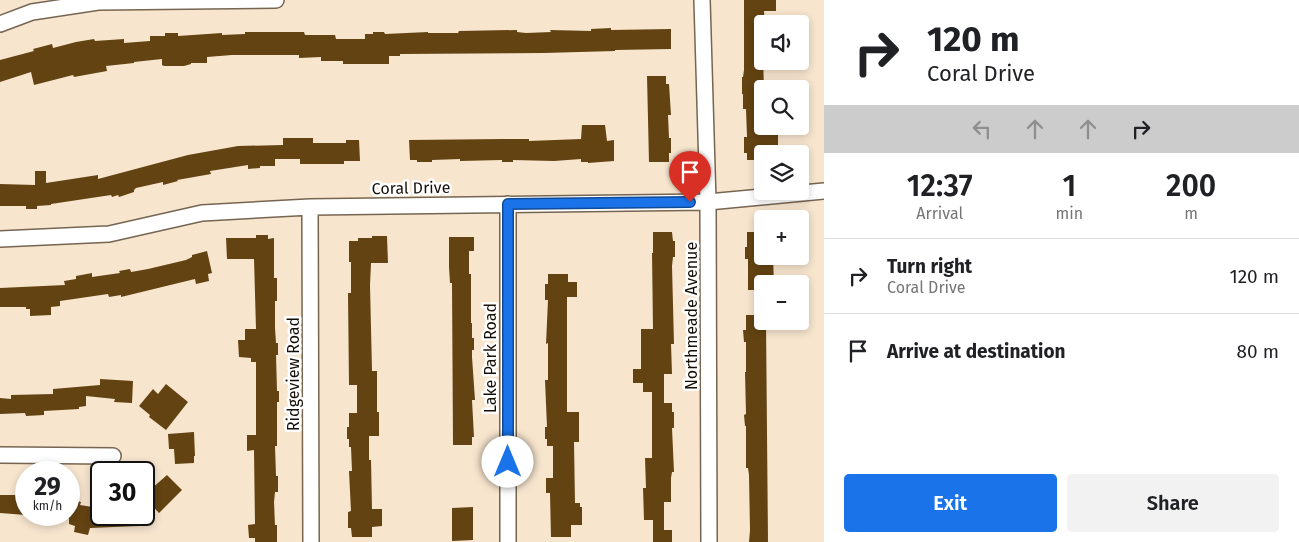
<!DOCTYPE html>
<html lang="en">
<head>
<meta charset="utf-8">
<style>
	:root { --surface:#fff; --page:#f2f2f2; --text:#202124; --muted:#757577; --line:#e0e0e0; --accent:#1a73e8 }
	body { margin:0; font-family:"Fira Sans",sans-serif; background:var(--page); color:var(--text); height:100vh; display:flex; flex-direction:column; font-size:19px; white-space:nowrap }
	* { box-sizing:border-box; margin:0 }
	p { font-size:16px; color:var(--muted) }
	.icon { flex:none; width:28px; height:28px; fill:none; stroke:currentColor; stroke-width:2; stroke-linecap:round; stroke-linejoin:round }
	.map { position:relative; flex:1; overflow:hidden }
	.details { display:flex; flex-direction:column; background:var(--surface); width:475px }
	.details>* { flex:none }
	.guide { background:#fff; color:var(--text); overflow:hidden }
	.fabs { position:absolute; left:754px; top:15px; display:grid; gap:10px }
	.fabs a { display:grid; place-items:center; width:55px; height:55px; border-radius:5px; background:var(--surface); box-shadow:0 2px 8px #0003; font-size:25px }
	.speed { position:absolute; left:15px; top:461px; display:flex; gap:10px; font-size:25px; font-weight:700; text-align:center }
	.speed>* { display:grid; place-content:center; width:65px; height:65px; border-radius:50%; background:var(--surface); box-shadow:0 2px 8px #0003; line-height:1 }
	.speed small { font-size:12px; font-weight:400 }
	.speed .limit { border:2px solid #111; border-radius:8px; background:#fff; color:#111 }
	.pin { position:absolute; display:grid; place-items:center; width:42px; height:42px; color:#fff; margin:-51px -21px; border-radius:50% 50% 50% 0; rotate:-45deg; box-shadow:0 0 5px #0007 }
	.pin .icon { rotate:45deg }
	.me { position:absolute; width:55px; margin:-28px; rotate:0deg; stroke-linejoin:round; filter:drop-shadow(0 0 4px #0008) }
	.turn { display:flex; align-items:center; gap:18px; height:105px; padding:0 20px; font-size:22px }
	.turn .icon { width:65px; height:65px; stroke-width:2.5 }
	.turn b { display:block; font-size:35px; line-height:42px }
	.lanes { display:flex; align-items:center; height:48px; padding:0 20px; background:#0003; justify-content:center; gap:25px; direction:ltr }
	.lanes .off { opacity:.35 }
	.eta { display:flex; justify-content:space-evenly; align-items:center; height:85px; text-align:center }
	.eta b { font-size:30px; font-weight:600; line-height:35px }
	.primary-button { display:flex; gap:10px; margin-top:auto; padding:10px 20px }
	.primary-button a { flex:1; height:58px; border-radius:5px; background:var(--accent); color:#fff; font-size:20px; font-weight:600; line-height:58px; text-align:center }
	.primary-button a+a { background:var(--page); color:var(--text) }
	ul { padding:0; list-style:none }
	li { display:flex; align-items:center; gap:15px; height:75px; padding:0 20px; border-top:1px solid var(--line) }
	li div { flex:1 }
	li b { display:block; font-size:19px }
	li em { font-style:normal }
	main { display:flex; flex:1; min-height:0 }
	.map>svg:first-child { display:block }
	.building { fill:#644312 }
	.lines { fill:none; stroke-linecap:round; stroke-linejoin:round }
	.minor-casing { stroke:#756551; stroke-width:18 }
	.minor { stroke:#fff; stroke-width:15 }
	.route-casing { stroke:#114b97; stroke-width:12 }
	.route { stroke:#1a73e8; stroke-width:9 }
	.labels { text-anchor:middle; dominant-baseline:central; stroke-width:5; stroke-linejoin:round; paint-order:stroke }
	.street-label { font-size:16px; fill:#140e06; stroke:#fff }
</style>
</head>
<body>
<main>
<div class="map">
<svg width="824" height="542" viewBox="0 0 824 542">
	<rect width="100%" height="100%" fill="#f7e5ce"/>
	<path class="building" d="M744,0h32v11h-12l1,13h-3l2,65h-2v37h16v28h-16v6h-15v-7h-3v-16h3l-1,-28h-3v-15h-1v-17h1l1,-7z
		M611,28v2l60,-1v20l-56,1v1l-71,2 -144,1v2h-11v8h-46v-3h-22v-4l-22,1v-3h-67l-25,2v6h-16v1l-7,2h-20l-2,-1v-6l-28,3v1l-28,3 1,5 -33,6 -1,-2 -39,10 -3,-13 -31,10v-22l34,-9 -1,-2 19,-5 1,4 23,-6 18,-3 1,2 29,-2v4l26,-2v-5h15v-3h13v3l44,-3v2l23,-1v-2h59l1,3h30l1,4h29v-5h8v-2h11l1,2 43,-2v1h30l1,-2 58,-1v2l9,1 25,-1 -1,-2 41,1v-2z
		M647,76h19v8h3l2,31h-3l1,23h2v15h-2v9h-20z
		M582,125h23l2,16 7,-1v21l-26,2v-1h-7v-3l-27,2 -41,-1v2h-11v-2l-42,1v-2l-28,1v2h-15v-2h-7l-1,-20 94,-1h26v2l52,-2z
		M283,138h30v5h33v-3h13l1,21h-16v3h-44v-5h-25v7h-15v2l-12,1v-4l-38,6 1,3 -34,6 1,1 -15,4v-3l-27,6 -2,2v2l-15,5 -1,-2 -6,2 -1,-2 -60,9v1l-14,1v3h-11v-3h-26v-22l35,1v-14h11v12l52,-8v4l90,-24 50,-9 45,-1z
		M653,232h19l1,9h2v16h-2l-1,9 2,78h-3l1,30h-8v29h8v9h2v16h-2l2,44h-2l-1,6v24h-7v28h8v12h-19v-22h-9l-1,-32h3l-1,-30h7v-66h-9v-9h-10v-14h8v-40h12l-1,-76h1z
		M747,232h15v24h11l1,28h-12v6h-14v-31h-3v-12h2z
		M256,235h12v4l6,-1v40h3v23h-2v27l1,15h2v12h-2l1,36h2v11h-2v44h-2l1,30h2v16h-3l-1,10 1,23h2v17h-22v-4h-6l-1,-13 7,-1 -1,-74 -7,1v-16h9v-73h-5v-4l-12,-1 -1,-17h7v-11h11l-2,-70h-27l-1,-21h30z
		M372,236h15l1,27h-17l-1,22 2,86h5v41h2v24h-10v24h2l1,49h10v17l-10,1v10h-20l-1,-9h-3v-16l3,-1 -2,-40h3l-1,-24h-2v-8h-2v-12h2v-14h8v-28h-8l-1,-92h3v-31h-2v-21h9v-3h14z
		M449,237h25v14h-5v23h2v49h1v15h2v12h-2v7l3,43h-3l2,37h-2v8h-19l-1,-162h-2l-1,-16z
		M207,251l5,22 -4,1 1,7 -13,3 -1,-5 -74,18v-2l-12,2 -1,-3 -48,7v5l-9,1v8l-21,1v-7h-4v-2h-26v-19l65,-3 -1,-4 12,-2v-3l16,-3v4l28,-4 -1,-2 11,-2 1,3 17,-3 38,-9 6,-3v-2z
		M548,274h20v8h9v15h-10v115h12v30h-5l1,61h5v4h2v18h-11v12h-20l-1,-44h-4v-15h7v-32h-6v-7h-2v-12h2l-2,-47h3v-37l-2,1 2,-44h-3v-16h3z
		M746,315h16v6h4l2,221h-19l1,-12 -1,-55 -1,-7h-2v-42h-1l-1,-11 2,-1 -1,-42h1v-30h-2l-1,-12h3z
		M100,379l33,2 -1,22 -18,-1 1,-3 -29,-3v10l-7,1v2l-35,2v4l-18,1 -1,-3 -25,1v-16l11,1v-4l42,-1v-5l47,-4z
		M166,384l22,18 -22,28 -17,-13 1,-2 -11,-9 14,-17 5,5z
		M194,432l1,24h-1v7l-19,1 -1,-15h-5l-1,-15z
		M167,475l15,15 -23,23 -14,-15 7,-6 -2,-2z
		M0,495h26v20l-26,-2z
		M69,499l12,3 -1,3 19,3 -2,7h42v11l-49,2 -2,7 -14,-3 1,-6 -6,-2z
		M473,507v33l-21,1v-33z"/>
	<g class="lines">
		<defs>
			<path id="minor" d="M702,0l6,202 1,340
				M0,24l32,-12 66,-10 178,-2
				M508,204v338
				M310,207l1,335
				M0,239l109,-5 93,-21 108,-6 398,-5 116,-11
				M0,455l113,1"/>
		</defs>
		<use href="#minor" class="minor-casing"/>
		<use href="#minor" class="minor"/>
	</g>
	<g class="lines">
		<defs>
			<path id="route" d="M508,462v-258l182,-2"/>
		</defs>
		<use href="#route" class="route-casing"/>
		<use href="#route" class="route"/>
	</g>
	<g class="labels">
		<g class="street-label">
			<text transform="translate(411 188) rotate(-1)">Coral Drive</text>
			<text transform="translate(691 316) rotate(-90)">Northmeade Avenue</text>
			<text transform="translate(490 358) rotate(-90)">Lake Park Road</text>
			<text transform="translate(293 374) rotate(-90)">Ridgeview Road</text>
		</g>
	</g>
</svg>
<div class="fabs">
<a><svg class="icon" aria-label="sound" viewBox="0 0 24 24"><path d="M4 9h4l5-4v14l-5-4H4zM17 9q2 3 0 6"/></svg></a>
<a><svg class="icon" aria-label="search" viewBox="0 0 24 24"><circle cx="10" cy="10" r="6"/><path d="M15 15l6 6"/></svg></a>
<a><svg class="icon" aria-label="layers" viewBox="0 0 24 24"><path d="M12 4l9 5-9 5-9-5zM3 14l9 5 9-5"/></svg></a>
<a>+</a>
<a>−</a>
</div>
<div class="speed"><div>29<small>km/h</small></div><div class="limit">30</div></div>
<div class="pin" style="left:690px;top:202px;background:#d93025"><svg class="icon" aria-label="arrive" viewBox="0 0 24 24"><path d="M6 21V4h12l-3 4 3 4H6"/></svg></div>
<svg class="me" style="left:508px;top:462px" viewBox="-20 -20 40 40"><circle r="19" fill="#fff"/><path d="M0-13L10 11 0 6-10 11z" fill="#1a73e8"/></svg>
</div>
<section class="details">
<div class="guide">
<div class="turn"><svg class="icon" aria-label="right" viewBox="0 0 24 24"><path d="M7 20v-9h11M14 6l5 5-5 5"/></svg><div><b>120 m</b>Coral Drive</div></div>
<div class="lanes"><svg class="icon off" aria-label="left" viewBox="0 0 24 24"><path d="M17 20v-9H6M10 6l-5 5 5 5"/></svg><svg class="icon off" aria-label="ahead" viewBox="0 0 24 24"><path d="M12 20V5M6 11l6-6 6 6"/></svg><svg class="icon off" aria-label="ahead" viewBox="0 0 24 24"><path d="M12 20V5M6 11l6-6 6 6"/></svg><svg class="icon" aria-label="right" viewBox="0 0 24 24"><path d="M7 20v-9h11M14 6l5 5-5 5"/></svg></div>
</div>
<div class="eta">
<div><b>12:37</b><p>Arrival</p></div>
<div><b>1</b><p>min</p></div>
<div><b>200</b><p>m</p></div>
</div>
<ul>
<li><svg class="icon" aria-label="right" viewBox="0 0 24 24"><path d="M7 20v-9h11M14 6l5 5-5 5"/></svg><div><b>Turn right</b><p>Coral Drive</p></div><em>120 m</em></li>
<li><svg class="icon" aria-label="arrive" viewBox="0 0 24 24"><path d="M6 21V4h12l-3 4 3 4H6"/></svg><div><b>Arrive at destination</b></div><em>80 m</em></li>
</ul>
<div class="primary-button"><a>Exit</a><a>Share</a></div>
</section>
</main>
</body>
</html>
